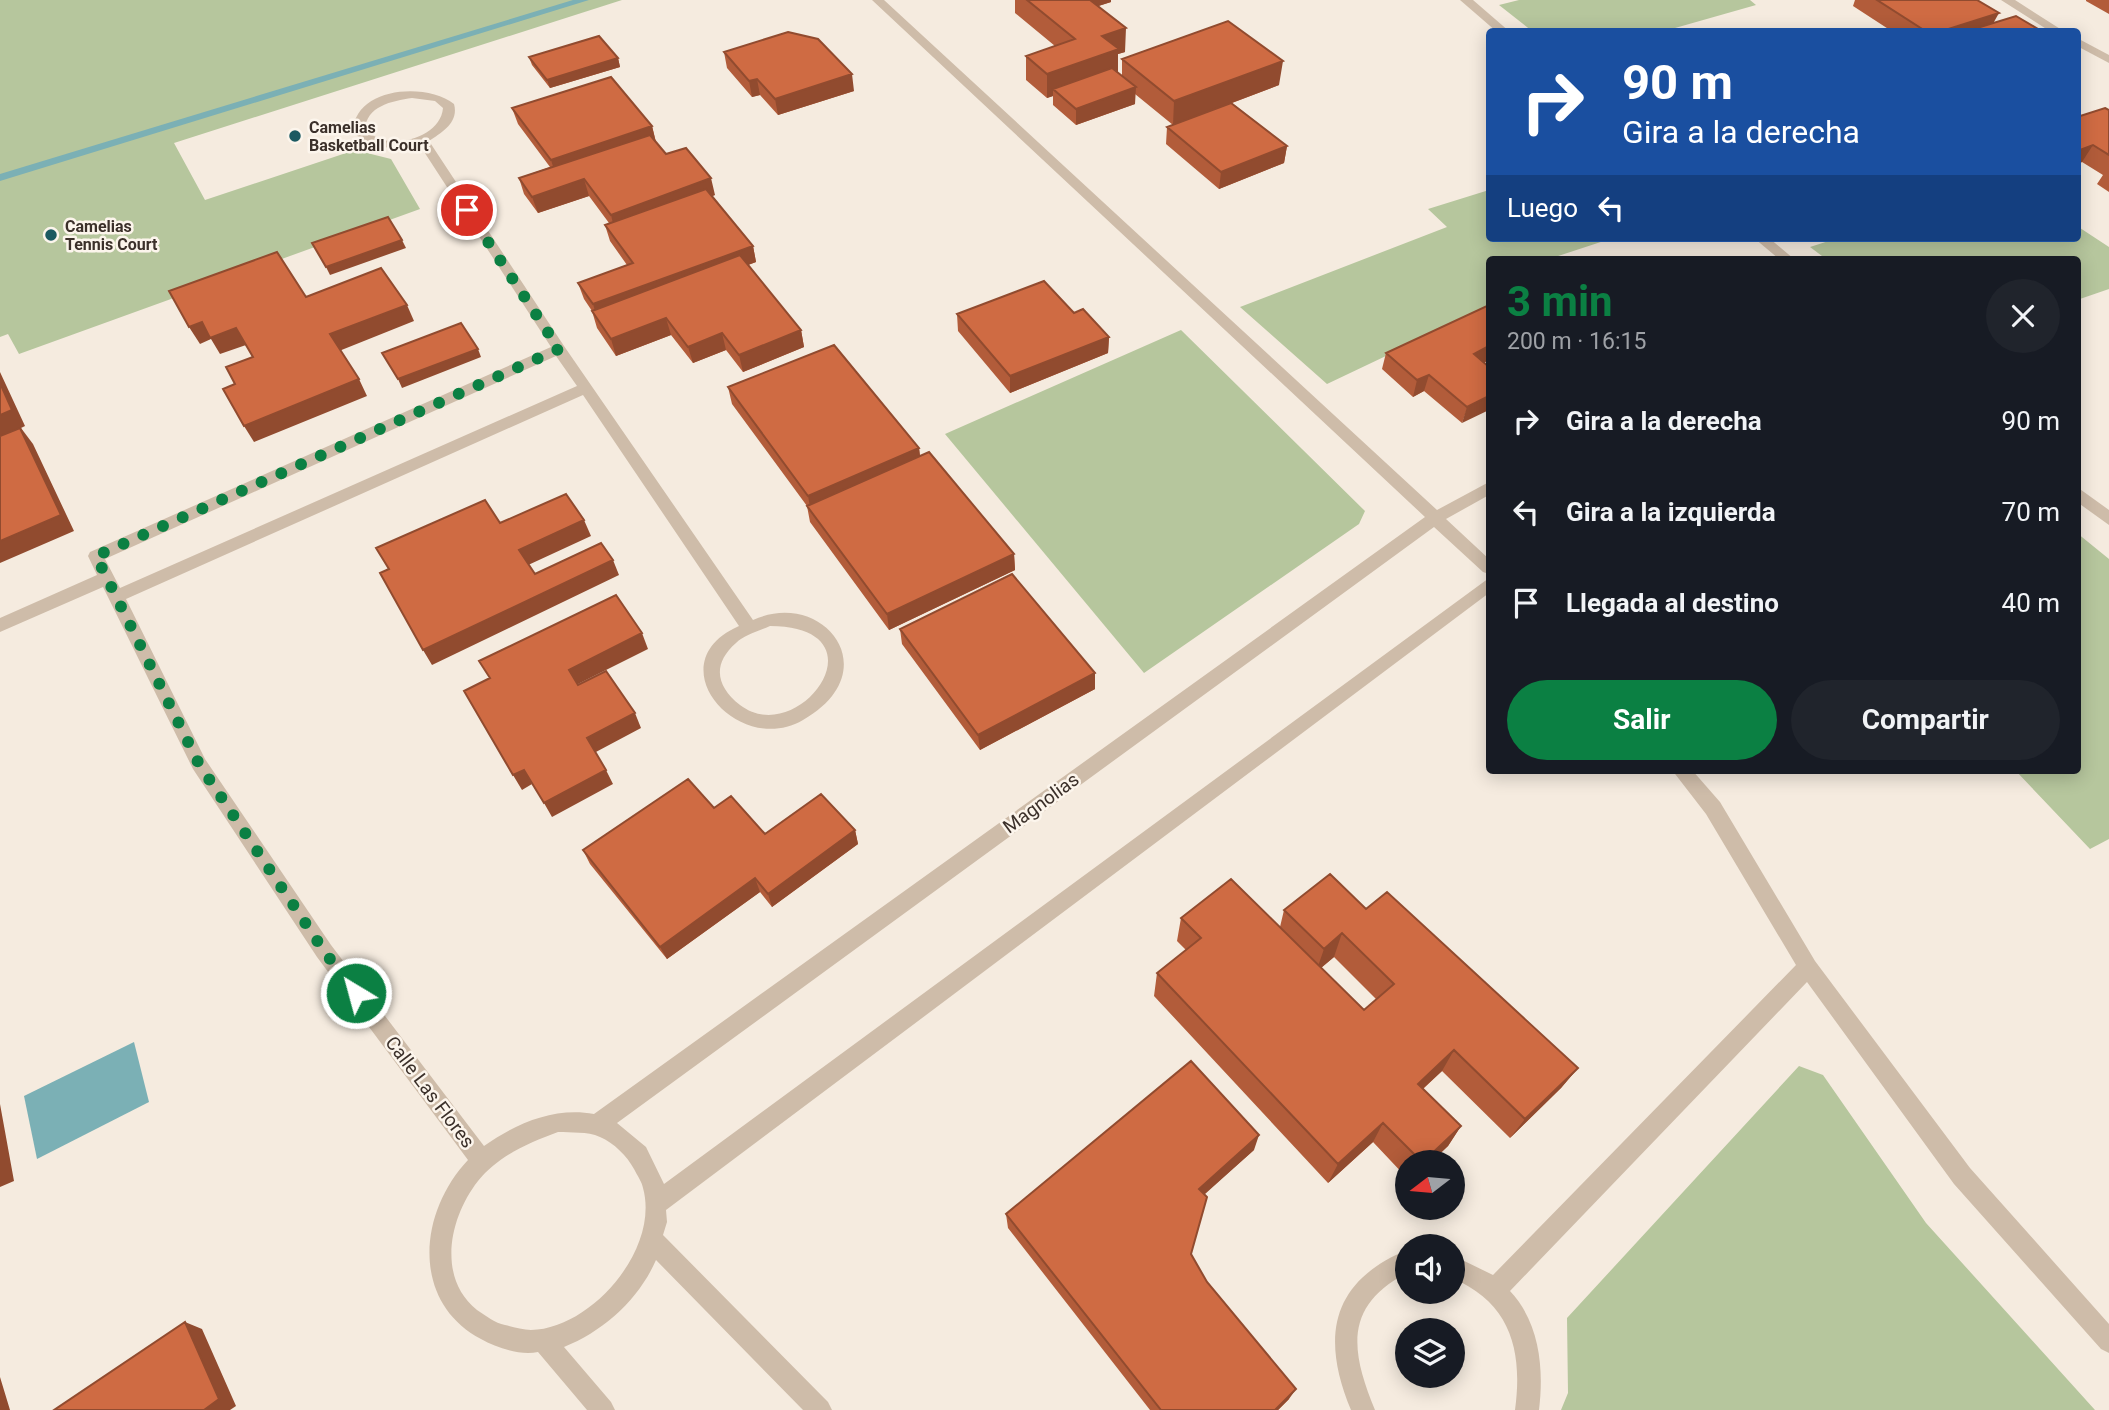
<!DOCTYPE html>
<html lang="es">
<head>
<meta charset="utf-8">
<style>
	:root { --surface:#171b24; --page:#20242c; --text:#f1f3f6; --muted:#9ea1a6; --accent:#0b8043 }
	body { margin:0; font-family:Roboto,sans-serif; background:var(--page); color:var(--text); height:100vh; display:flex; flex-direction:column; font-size:26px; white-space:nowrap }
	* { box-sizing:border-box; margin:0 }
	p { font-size:23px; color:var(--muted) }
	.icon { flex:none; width:38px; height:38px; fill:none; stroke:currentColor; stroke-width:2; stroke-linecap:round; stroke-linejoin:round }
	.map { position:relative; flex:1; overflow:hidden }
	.panel { position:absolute; left:1486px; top:256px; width:595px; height:518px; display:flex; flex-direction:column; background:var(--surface); border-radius:7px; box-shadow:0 4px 18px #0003 }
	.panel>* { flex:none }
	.banner { position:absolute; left:1486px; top:28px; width:595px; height:214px; border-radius:7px; box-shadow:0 4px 18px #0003; background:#1a4fa0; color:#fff; overflow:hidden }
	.needle { width:46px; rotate:254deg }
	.controls { position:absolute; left:1395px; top:1150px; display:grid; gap:14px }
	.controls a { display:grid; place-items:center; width:70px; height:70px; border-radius:50%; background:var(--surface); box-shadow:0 4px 18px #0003; font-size:35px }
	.pin { position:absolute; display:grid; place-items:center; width:60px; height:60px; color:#fff; margin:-30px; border:4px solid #fff; border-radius:50%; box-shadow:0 2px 7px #0007 }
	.me { position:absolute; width:77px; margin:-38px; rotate:323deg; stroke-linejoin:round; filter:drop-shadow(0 0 5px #0008) }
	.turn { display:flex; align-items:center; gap:24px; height:147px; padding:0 21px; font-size:32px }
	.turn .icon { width:91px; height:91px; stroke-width:2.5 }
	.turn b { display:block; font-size:49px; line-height:60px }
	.then { display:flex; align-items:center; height:66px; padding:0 21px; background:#0003; gap:14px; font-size:26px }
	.round { display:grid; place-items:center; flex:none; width:74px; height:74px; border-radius:37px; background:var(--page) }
	.summary { display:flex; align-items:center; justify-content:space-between; height:119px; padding:0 21px }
	h1 { font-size:42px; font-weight:700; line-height:52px; color:var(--accent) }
	.primary-button { display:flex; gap:14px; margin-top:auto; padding:14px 21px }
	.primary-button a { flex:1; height:80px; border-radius:42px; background:var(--accent); color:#fff; font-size:28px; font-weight:700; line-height:80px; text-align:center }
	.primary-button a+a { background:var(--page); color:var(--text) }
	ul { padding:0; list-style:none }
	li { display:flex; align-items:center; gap:21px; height:91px; padding:0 21px }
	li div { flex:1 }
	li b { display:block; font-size:26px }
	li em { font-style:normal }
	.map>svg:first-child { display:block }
	.green { fill:#b6c69d }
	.water { fill:#7bb0b5 }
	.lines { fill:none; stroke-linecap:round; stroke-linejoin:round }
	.stream { fill:#7bb0b5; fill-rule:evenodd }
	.street { fill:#cebca9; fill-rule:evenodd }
	.wall { fill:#b25c3a; fill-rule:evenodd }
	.shaded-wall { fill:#914b2f }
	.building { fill:#cf6b43; stroke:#914b2f; stroke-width:2 }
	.route { stroke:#0b8043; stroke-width:12; stroke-dasharray:0 21.6 }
	.poi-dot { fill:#1b5961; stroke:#fcf5ec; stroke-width:2.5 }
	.labels { text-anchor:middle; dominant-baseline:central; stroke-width:5; stroke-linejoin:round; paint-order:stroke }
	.far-poi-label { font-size:16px; font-weight:bold; fill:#3b302a; stroke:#fcf5ec; text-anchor:start }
	.street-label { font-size:19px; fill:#3b302a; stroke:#fcf5ec }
</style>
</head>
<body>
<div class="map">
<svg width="2109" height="1410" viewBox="0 0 2109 1410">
	<rect width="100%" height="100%" fill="#f5ebdf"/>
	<path class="green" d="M0,0h622l-448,143 31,57 150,-50 36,9 29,50 -401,145 -11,-20 -8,3z
		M1519,0h231l6,5 -95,27 -129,-1 -33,-26z
		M1489,190v48h124l-64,21h-60v48l-162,77 -87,-77 207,-80 -19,-18z
		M2077,226l32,21v42l-32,11v-41h-251l-16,-12 28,-9h239z
		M1181,330l184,181 -6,13 -215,149 -199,-239z
		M2077,533l32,26v280l-19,10 -75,-79h62z
		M1799,1066l24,9 103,148 169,187h-534l7,-17 -1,-75z"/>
	<path class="water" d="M134,1042l15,60 -112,57 -13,-63z"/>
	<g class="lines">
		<path class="stream" d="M573,0h16l-589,181v-7z"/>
		<path class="street" d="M872,0h12l553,510 52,-28v13l-43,24 43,40v15l-6,-2 -49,-45 -817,596 29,24 18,37 825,-606v15l-823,617 1,12 -4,13 165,167 4,8h-29l-147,-150c-17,39 -52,71 -92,87l47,55 4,8h-28l-49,-58c-17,4 -41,-4 -57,-13 -70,-37 -63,-126 -13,-179l-151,-203 -124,-188 -90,-182 -103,45v-14l97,-43 -9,-19 2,-4 461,-205 -132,-203c-24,6 -47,6 -66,-12 1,-45 73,-50 101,-28 5,18 -11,28 -25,37l135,205 189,274c70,-32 136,51 50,100 -65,38 -148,-57 -64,-94l-156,-231 -457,204 79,160 126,186 153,201c33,-23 70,-39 110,-32l831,-597zM412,98l23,3 8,7c-2,26 -40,39 -63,31 -5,-2 -10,-6 -15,-9 1,-24 27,-29 47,-32zM556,356l21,30 -457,202 -15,-29zM770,626c118,1 29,124 -30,79 -24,-19 -28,-41 -4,-62 8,-8 23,-12 34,-17zM558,1132c13,1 29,-1 42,5 14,6 27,19 34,32 3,6 8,13 9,19 17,61 -52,141 -112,142 -8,0 -18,-3 -26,-5 -10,-2 -19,-9 -28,-15 -40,-32 -28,-92 1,-129 20,-25 50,-38 80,-49z
			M1460,0h13l37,32h-13z
			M2001,0h14l50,32h-14z
			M2077,38l32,17v8l-32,-17z
			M1754,238h15l25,21h-15z
			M2077,487l32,23v15l-32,-23z
			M1672,770h20l28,32 95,159 155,207 139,156v29l-8,-4 -147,-165 -147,-202 -297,309c30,32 34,78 29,119h-24c8,-59 -4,-107 -63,-132v-23l41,20 303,-310 -90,-151z
			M1407,1250v23c-64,33 -56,79 -32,137h-24c-30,-72 -21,-128 56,-160z"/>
	</g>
	<path class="wall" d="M1015,0h96v2l-13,4 27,46 -7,2v19l4,3v-17l157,26 -47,18 55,43 -3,17 -65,26 -53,-45 1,-17 6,-2 -38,-31v10l-59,21 -23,-20v-9l-6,2 -21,-18v-24l29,-10 -40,-33z
		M1855,0h122l17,22 49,10h-150l-40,-26z
		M2086,0h23v14l-23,-13z
		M724,52l130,39 -76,24 -18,-20 -8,2 -25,-29z
		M529,57l89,1 2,9 -70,21 -18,-23z
		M512,108l140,18 4,16 10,12 49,41 -3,1 41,50 3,16 -8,3 53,65 3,17 -61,25 -17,-22 -33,13 -22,-28 -55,21 -19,-28 -5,-17 -8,-12 -6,-16 49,-18 -17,-24 -5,-16 4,-2 -20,-27 -51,17 -14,-19 -5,-16 31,-11 -32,-43z
		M2109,110v82l-12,-8 6,-9 -21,-13 -5,2v-47z
		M1489,305v55l-5,3 -22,60 -38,-32 -11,6 -31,-28 4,-16z
		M1074,313l35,24 -1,16 -98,40 -52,-62 -1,-17z
		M728,387l191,61 1,9 94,97 1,16 -126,60 -79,-108 -3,-16 -75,-102z
		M900,629l195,44v16l-115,61 -78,-106z
		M714,808l51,26 90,-4 3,14 -86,63 -12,-15 -93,67 -77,-95 -7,-14z
		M1366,909l212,159 -17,20 -51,50 -68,-67 -19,18 38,37 -13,20 -17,16h-24v16l-34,-36 -45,41 -174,-187 3,-23 29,-23 -9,-9 4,-23 99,9 4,-17zM1334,957l42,42 -12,11 -43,-42z
		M1254,1150l-50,44 -13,60 16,28 82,117 -11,11h-128l-142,-182 -2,-14z"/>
	<path class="shaded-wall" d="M1077,0h34v2l-34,11z
		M1999,13l-9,16 -7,3h-44z
		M1126,28l-1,24 -7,2v19l-65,16v7l-6,2v-24l55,-38z
		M618,58l2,9 -70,21 -3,-8z
		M1283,61l-4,24 -106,40 1,-24z
		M852,74l2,17 -76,24 -3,-16z
		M757,79l3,16 -8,2 -3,-16z
		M1136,87l-1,17 -59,21v-16z
		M652,126l4,17 -100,33 -5,-16z
		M2093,145l-11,17 -5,2v-10l3,-4z
		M1287,146l-3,17 -65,26 2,-17z
		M711,178l4,17 -100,37 -4,-17z
		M584,179l5,17 -51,17 -6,-16z
		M402,240l4,8 -76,27 -4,-8z
		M753,246l3,16 -158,59 -5,-17z
		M407,305l7,16 -75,30 -9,-17z
		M666,318l5,17 -55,21 -5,-17z
		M202,322l34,6 10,17 -26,9 -9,-15 -11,5 -11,-17z
		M801,330l3,17 -61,25 -4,-17z
		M722,333l4,17 -33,13 -5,-16z
		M1109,337l-1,16 -98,40v-17z
		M1489,346v14l-21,10 6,-16z
		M478,349l3,8 -79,31 -4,-9z
		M0,372l25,54 -4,2 12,16 41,87 -74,32z
		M1429,375l-5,16 -11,6 4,-17z
		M359,379l8,17 -113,46 -10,-16z
		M1489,396v14l-27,13 5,-16z
		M919,448l2,16 -110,48 -3,-16z
		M584,520l7,16 -65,30 -7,-16z
		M1014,554l1,16 -126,60 -2,-16z
		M613,560l6,15 -187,90 -9,-15z
		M642,633l6,16 -72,36 -7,-15z
		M1095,673v16l-115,61 -2,-15z
		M635,713l6,15 -47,25 -7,-15z
		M524,770l8,14 -10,6 -9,-15z
		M606,770l7,14 -61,33 -8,-14z
		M855,830l3,14 -86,63 -4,-13z
		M755,878l5,14 -93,67 -7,-12z
		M1342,933l-8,24 -18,15 8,-23z
		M1454,1050l-12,21 -36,33 12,-20z
		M1578,1068l-17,20 -51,50 15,-19z
		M0,1104l14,77 -14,6z
		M1383,1123l-10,19 -45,41 10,-19z
		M1461,1126l-13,20 -17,16h-8z
		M1259,1135l-5,15 -59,53 4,-14z
		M185,1322l17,7 34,77 -6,4h-26z
		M0,1377l10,33h-10z
		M1296,1389l-7,10 -11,11h-3z"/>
	<path class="building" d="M1027,0h63l36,28 -24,8 17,13 -72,25 -21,-18 49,-17z
		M1877,0h100l22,13 -60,19h-12z
		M2016,16l27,16h-79z
		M1228,21l55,40 -109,40 -52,-42z
		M788,32l30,7 34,35 -77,25 -18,-20 -8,2 -25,-29z
		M599,36l19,22 -71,22 -18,-23z
		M1112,68l24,19 -60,22 -23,-20z
		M611,77l41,49 -101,34 -39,-52z
		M1231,103l56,43 -66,26 -54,-45z
		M2105,108l4,2v45l-16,-10 -13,5 -3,-2v-31z
		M650,135l16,19 20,-6 25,30 -100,37 -27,-36 -52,18 -13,-19z
		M706,189l47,57 -160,58 -15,-21 55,-20 -28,-38z
		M388,217l14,23 -76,27 -14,-24z
		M277,252l29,45 75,-29 26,37 -77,29 29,45 -115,47 -21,-37 12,-5 -9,-17 27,-10 -17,-29 -26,10 -8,-16 -13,5 -20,-36z
		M740,255l61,75 -62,25 -17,-22 -34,14 -22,-29 -55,21 -19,-28z
		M1044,281l30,32 9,-4 26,28 -99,39 -53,-62z
		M1489,305v41l-15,8 15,13v29l-22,11 -38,-32 -12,5 -31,-27z
		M461,323l17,26 -80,30 -16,-26z
		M834,345l85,103 -111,48 -80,-109z
		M0,383l12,27 -12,5z
		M20,428l41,87 -61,26v-105z
		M929,452l85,102 -127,60 -80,-108z
		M566,494l18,26 -65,30 16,24 66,-31 12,17 -190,90 -43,-77 9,-4 -13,-21 109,-48 15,23z
		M1012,574l83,99 -117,62 -78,-106z
		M616,595l26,38 -73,37 9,15 28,-14 29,42 -48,25 19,32 -62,33 -20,-33 -11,5 -49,-84 26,-13 -11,-17z
		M688,779l26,29 17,-12 34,38 56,-40 34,36 -87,64 -13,-16 -95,69 -77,-97z
		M1330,874l36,35 21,-17 191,176 -53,51 -71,-69 -36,34 43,42 -38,36h-1l-39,-39 -45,41 -181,-191 44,-35 -20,-20 50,-39 133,131 30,-26 -52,-51 -18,16 -40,-39z
		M1191,1061l68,74 -60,54 8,8 -16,57 16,28 89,107 -21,21h-114l-155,-196z
		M185,1322l34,77 -15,11h-150z"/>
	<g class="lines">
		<path class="route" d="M356,993l-32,-42 -125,-187 -103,-208 463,-207 -92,-139"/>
	</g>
	<g class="poi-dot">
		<circle cx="295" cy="136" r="7"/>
		<circle cx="51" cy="235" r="7"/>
	</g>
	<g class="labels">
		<g class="far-poi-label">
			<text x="309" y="127">Camelias<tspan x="309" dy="18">Basketball Court</tspan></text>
			<text x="65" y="226">Camelias<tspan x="65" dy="18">Tennis Court</tspan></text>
		</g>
		<g class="street-label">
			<text transform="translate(1041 803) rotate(-36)">Magnolias</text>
			<text transform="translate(430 1092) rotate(53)">Calle Las Flores</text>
		</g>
	</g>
</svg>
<div class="controls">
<a><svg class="needle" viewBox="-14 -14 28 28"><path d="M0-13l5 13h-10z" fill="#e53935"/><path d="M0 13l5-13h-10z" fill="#9ea1a6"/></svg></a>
<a><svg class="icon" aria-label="sound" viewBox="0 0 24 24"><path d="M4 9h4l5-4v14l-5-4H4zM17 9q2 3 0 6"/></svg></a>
<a><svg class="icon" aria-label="layers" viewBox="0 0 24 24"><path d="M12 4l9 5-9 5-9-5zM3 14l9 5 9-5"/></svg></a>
</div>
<div class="pin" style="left:467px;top:210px;background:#d93025"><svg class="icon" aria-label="arrive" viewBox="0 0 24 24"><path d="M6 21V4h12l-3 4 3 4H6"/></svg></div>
<svg class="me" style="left:356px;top:993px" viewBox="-20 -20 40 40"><circle r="17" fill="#0b8043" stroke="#fff" stroke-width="3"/><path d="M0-11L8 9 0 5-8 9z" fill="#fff"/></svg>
<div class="banner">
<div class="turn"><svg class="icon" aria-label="right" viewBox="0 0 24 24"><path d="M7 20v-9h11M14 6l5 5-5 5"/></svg><div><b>90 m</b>Gira a la derecha</div></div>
<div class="then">Luego<svg class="icon" aria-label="left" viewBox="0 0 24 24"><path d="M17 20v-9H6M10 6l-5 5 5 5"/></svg></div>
</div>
<section class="panel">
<div class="summary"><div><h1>3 min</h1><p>200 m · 16:15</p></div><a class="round"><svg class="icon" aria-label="close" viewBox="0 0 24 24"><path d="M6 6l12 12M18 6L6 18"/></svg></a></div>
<ul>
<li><svg class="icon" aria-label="right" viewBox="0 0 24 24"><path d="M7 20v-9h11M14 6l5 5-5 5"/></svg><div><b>Gira a la derecha</b></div><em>90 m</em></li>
<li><svg class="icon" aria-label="left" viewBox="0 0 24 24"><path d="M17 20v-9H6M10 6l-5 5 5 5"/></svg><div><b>Gira a la izquierda</b></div><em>70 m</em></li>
<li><svg class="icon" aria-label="arrive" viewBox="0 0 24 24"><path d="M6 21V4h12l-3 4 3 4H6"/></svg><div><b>Llegada al destino</b></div><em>40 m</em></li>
</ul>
<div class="primary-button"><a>Salir</a><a>Compartir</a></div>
</section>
</div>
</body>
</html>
